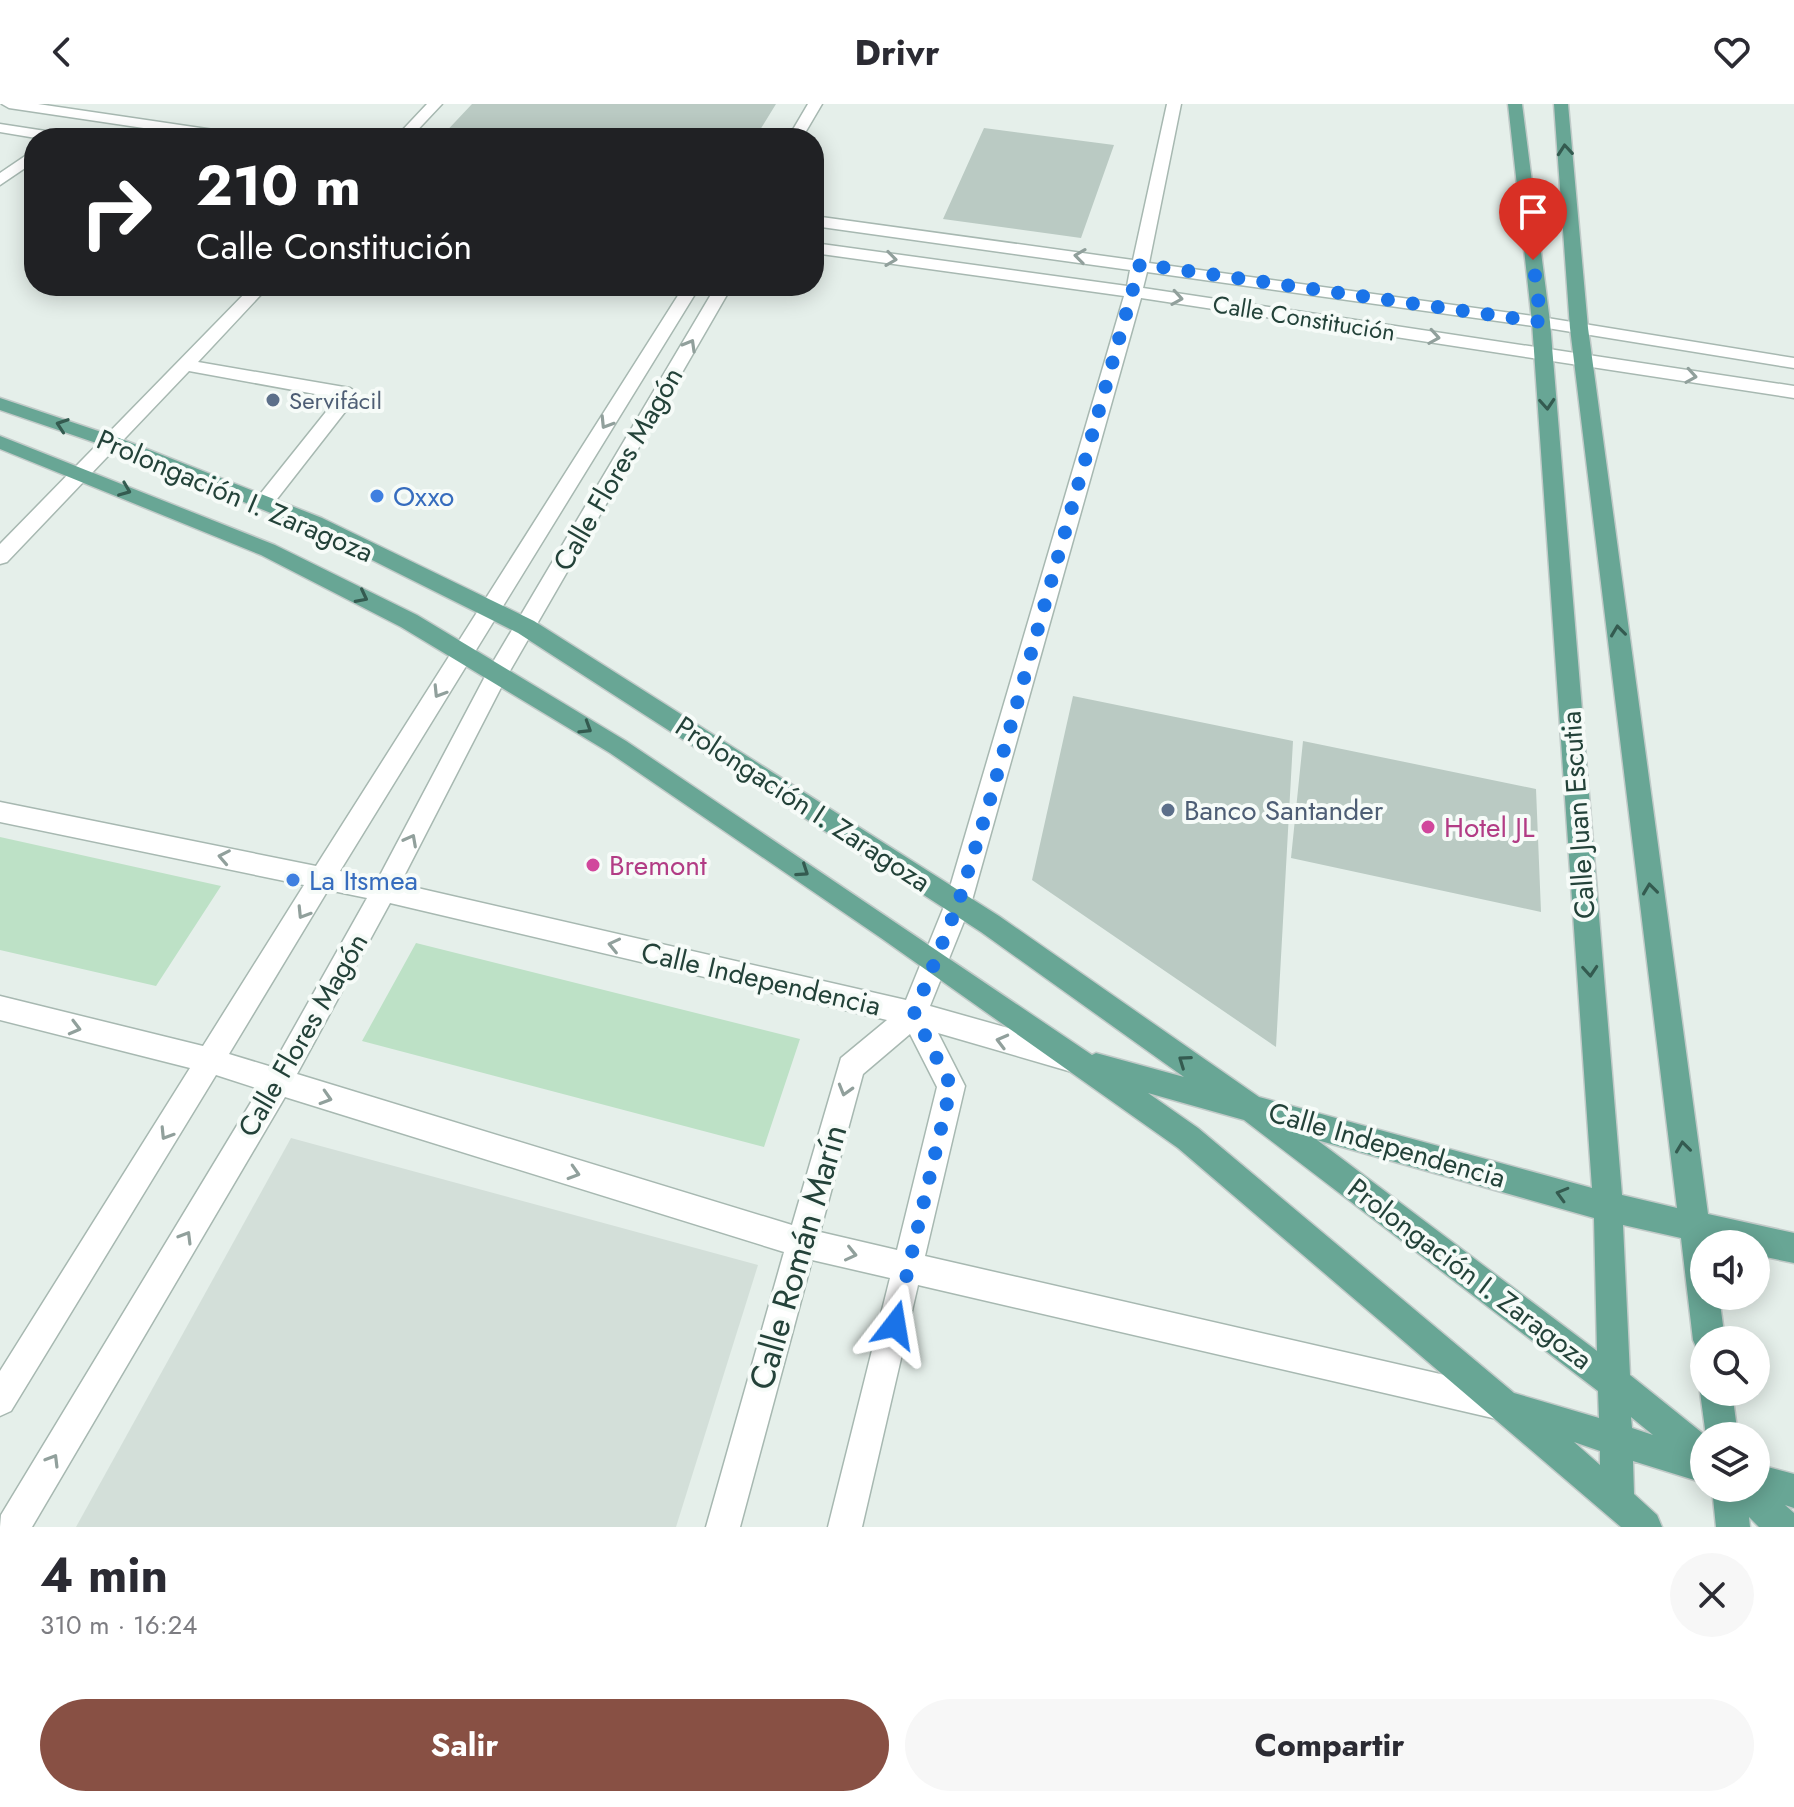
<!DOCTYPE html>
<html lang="es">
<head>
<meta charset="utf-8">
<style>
	:root { --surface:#fff; --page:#f7f7f7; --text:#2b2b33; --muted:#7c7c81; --accent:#885044 }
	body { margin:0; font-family:Jost,sans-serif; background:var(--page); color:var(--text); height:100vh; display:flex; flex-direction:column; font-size:30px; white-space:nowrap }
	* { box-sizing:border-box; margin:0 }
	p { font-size:26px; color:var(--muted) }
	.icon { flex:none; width:44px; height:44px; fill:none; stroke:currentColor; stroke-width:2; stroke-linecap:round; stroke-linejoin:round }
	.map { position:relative; height:1423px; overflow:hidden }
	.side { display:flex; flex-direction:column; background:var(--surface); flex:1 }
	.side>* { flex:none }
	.guide { position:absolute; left:24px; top:24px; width:800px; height:168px; border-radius:32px; box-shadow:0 4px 20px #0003; background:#202124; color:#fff; overflow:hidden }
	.controls { position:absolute; left:1690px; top:1126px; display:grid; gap:16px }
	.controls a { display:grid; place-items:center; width:80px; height:80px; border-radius:50%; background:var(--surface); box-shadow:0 4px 20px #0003; font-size:40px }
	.pin { position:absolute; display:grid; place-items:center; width:68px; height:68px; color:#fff; margin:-82px -34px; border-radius:50% 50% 50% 0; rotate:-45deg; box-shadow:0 0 8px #0007 }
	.pin .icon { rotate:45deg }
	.me { position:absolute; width:88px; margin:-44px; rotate:14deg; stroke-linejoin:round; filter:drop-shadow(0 0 6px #0008) }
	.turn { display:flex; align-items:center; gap:28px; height:168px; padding:0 40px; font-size:36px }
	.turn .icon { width:104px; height:104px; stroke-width:2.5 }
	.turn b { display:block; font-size:56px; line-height:68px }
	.round { display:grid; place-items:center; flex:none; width:84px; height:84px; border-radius:42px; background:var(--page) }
	.overview { display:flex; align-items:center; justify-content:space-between; height:136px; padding:0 40px }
	h1 { font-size:48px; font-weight:700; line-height:60px }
	.cta { display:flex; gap:16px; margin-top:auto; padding:16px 40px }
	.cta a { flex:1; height:92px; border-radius:48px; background:var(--accent); color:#fff; font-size:32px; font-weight:700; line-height:92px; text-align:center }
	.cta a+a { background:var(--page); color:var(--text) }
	header { display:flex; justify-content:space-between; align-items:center; height:104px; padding:0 40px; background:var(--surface); font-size:36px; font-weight:700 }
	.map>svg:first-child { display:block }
	.built { fill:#d3dfd9 }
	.green { fill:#bde1c6 }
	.building { fill:#bacac3 }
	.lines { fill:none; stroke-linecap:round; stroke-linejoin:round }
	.minor-casing { stroke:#a7b8b1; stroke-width:3 }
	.major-casing { stroke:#c1cac8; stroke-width:3 }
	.minor { fill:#fff; fill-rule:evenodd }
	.major { fill:#68a695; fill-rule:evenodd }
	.oneway { stroke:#345b50 }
	.oneway2 { stroke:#91a09c }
	.route { stroke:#1a73e8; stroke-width:14; stroke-dasharray:0 25.2 }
	.service-dot { fill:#5c6f8a; stroke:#f6fbf8; stroke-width:3 }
	.shop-dot { fill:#3f7fe0; stroke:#f6fbf8; stroke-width:3 }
	.hotel-dot { fill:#d1479c; stroke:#f6fbf8; stroke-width:3 }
	.labels { text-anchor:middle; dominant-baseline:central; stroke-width:8; stroke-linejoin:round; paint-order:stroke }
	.far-street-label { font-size:24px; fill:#234239; stroke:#f6fbf8 }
	.far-service-label { font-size:24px; fill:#4e5e75; stroke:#f6fbf8; text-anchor:start }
	.street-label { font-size:28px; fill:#234239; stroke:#f6fbf8 }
	.shop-label { font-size:28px; fill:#366cbe; stroke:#f6fbf8; text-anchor:start }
	.service-label { font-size:28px; fill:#4e5e75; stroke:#f6fbf8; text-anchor:start }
	.hotel-label { font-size:28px; fill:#b23c85; stroke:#f6fbf8; text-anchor:start }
	.near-street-label { font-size:34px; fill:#234239; stroke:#f6fbf8 }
</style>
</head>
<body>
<header><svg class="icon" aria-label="back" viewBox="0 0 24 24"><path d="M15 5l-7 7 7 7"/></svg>Drivr<svg class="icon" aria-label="heart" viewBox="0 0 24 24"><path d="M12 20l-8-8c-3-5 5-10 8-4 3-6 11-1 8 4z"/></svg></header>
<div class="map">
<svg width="1794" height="1423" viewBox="0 0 1794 1423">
	<rect width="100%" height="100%" fill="#e5efea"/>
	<path class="built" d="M291,1034l467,127 -82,262h-600z"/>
	<path class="green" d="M0,733l221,49 -65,100 -156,-36z
		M416,839l384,96 -36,108 -402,-106z"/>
	<path class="building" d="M472,0h304l-21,34h-315z
		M984,24l130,17 -33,93 -138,-19z
		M1073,592l220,45 -17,306 -244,-167z
		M1303,637l233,48 5,123 -250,-54z"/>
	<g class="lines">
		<defs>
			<path id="minor" d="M2,0h36l203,30 7,4h-37l-202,-30z
				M427,0h15l-32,34h-15z
				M808,0h14l-20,34h-14z
				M1167,0h14l-32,159 392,54 253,41v10l-253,-41 -394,-55 -4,16 651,98v12l-653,-100 -170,606 -41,102 142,40 10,4 4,9 -4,9 -10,4 -134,-39 27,53 -40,170 572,131 11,5 5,11 -5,11 -11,5 -579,-134 -56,242h-34l62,-249 -78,-18 -72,267h-34l78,-275 -499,-155 -253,430h-32l1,-12 258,-426 -43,-14 -205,336 -11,5v-45l190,-303 -190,-48v-24l203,50 101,-161 -304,-63v-20l316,64 368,-580h16l-360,585 38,8 112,-212 226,-381h16l-225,390 -107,208 506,116 39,-96 179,-608 -310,-43v-10l313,43 3,-16 -316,-44v-10l319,44zM328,786l39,8 -95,169 -43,-13zM390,799l497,117 -46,38 -49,167 -495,-151zM910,930l27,53 -40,163 -77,-18 43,-158z
				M0,20l65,10 7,4h-36l-36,-6z
				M34,46v12l-34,23v-12z
				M252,182h17l-71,76 152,26 9,6 -89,114h-14l-3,-5 84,-105 -148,-27 -182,191 -7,2v-20z"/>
			<path id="major" d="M1508,0h14l28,218 72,873 55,13 -107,-880 -16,-224h14l20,224 120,886 86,19v30l-38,-8v-11h-52v52h15l6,44h-21v13l-6,-2 -5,-11 -12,-102 -58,-13 7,150 76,61 -6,-44 4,-9v9h28l6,44h-34v47l-71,-22 1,33 23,21 5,12h-41l-443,-379 -297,-210 -271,-185 -209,-126 -140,-72 -261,-106v-13l275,109 142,70 209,126 466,314 4,-2 88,24 -203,-145 -463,-299 -210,-105 -203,-82 -105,-36v-12l119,40 203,80 212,103 465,295 260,181 333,91 -60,-866zM1148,989l96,27 354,271 1,27 -85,-25 -316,-265zM1317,1036l277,78 3,133zM1631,1313l22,18 -21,-7zM1574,1338l26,9v14z
				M1756,1360l38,10v34l-9,-3 9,8v14h-35l-10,-10 1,10h-34l-4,-39h44z"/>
		</defs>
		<use href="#minor" class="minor-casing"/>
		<use href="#major" class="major-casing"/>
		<use href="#minor" class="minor"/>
		<use href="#major" class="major"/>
	</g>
	<defs><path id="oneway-chevron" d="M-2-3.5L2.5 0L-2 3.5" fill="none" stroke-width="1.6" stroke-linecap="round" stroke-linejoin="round" transform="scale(2)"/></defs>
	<g class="oneway">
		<use href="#oneway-chevron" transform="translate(1565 46) rotate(-95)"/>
		<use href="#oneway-chevron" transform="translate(1547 300) rotate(86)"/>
		<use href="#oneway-chevron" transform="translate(62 321) rotate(-161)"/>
		<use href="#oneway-chevron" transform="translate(125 386) rotate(22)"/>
		<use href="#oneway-chevron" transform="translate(362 493) rotate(27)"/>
		<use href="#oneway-chevron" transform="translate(1618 527) rotate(-97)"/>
		<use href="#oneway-chevron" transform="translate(586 624) rotate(32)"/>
		<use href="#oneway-chevron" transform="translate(803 767) rotate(34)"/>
		<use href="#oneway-chevron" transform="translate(1650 785) rotate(-97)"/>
		<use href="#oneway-chevron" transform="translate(1590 867) rotate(86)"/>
		<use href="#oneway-chevron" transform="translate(1184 957) rotate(-145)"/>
		<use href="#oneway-chevron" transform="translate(1683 1043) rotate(-97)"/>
		<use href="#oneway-chevron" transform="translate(1562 1090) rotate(-164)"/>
	</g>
	<g class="oneway2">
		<use href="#oneway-chevron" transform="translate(1080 152) rotate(-172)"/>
		<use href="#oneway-chevron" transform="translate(891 155) rotate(8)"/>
		<use href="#oneway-chevron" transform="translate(1177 194) rotate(9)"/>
		<use href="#oneway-chevron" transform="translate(1434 233) rotate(9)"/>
		<use href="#oneway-chevron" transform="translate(690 241) rotate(-60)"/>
		<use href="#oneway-chevron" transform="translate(1691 272) rotate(9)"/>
		<use href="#oneway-chevron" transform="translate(606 319) rotate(122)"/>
		<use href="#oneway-chevron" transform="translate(439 588) rotate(122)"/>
		<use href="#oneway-chevron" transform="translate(411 736) rotate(-62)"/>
		<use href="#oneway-chevron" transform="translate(224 753) rotate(-169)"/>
		<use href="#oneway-chevron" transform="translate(303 809) rotate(122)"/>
		<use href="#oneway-chevron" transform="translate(614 841) rotate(-167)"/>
		<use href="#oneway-chevron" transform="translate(75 924) rotate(15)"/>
		<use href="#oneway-chevron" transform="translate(1002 937) rotate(-165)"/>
		<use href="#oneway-chevron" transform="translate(845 986) rotate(106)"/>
		<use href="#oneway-chevron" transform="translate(326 994) rotate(17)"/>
		<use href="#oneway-chevron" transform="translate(166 1030) rotate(122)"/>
		<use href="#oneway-chevron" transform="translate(574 1069) rotate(17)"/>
		<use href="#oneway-chevron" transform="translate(186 1133) rotate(-59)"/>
		<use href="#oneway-chevron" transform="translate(851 1150) rotate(13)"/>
		<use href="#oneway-chevron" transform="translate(53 1356) rotate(-59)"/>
	</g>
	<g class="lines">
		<path class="route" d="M895,1221l56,-239 -37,-72 44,-110 30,-97 152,-543 401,58 -8,-62"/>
	</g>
	<g class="service-dot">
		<circle cx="273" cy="296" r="8"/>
		<circle cx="1168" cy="706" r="8"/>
	</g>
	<g class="shop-dot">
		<circle cx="377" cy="392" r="8"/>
		<circle cx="293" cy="776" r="8"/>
	</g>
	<g class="hotel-dot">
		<circle cx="1428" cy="723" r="8"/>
		<circle cx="593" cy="761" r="8"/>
	</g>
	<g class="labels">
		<g class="far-street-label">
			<text transform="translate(1304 214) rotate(9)">Calle Constitución</text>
		</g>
		<g class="far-service-label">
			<text x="289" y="296">Servifácil</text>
		</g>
		<g class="street-label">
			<text transform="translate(618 365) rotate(-60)">Calle Flores Magón</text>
			<text transform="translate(235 392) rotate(23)">Prolongación I. Zaragoza</text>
			<text transform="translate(803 700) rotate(33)">Prolongación I. Zaragoza</text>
			<text transform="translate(1578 711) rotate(-94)">Calle Juan Escutia</text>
			<text transform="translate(761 875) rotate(13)">Calle Independencia</text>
			<text transform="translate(303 931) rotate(-60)">Calle Flores Magón</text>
			<text transform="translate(1387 1041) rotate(16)">Calle Independencia</text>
			<text transform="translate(1470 1170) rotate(37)">Prolongación I. Zaragoza</text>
		</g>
		<g class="shop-label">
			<text x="393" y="392">Oxxo</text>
			<text x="309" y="776">La Itsmea</text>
		</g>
		<g class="service-label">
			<text x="1184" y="706">Banco Santander</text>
		</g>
		<g class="hotel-label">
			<text x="1444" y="723">Hotel JL</text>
			<text x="609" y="761">Bremont</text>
		</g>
		<g class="near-street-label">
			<text transform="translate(798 1153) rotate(-74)">Calle Román Marín</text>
		</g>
	</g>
</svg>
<div class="controls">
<a><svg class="icon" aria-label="sound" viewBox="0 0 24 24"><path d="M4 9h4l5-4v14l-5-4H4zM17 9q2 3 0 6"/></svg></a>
<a><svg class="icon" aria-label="search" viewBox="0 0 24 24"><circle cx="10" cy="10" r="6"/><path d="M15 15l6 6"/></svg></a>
<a><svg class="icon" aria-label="layers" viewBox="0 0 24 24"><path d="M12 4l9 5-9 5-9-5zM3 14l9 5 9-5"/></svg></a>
</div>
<div class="pin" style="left:1533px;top:156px;background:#d93025"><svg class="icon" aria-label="arrive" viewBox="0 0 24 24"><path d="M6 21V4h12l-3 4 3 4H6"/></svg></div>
<svg class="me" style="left:895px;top:1221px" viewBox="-20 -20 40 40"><path d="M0-17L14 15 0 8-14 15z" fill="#1a73e8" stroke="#fff" stroke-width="4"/></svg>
<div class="guide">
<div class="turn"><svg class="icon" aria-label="right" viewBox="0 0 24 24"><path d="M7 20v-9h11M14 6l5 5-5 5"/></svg><div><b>210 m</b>Calle Constitución</div></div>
</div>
</div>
<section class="side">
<div class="overview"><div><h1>4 min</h1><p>310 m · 16:24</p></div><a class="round"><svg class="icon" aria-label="close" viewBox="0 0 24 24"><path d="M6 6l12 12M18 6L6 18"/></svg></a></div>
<div class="cta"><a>Salir</a><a>Compartir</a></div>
</section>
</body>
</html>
